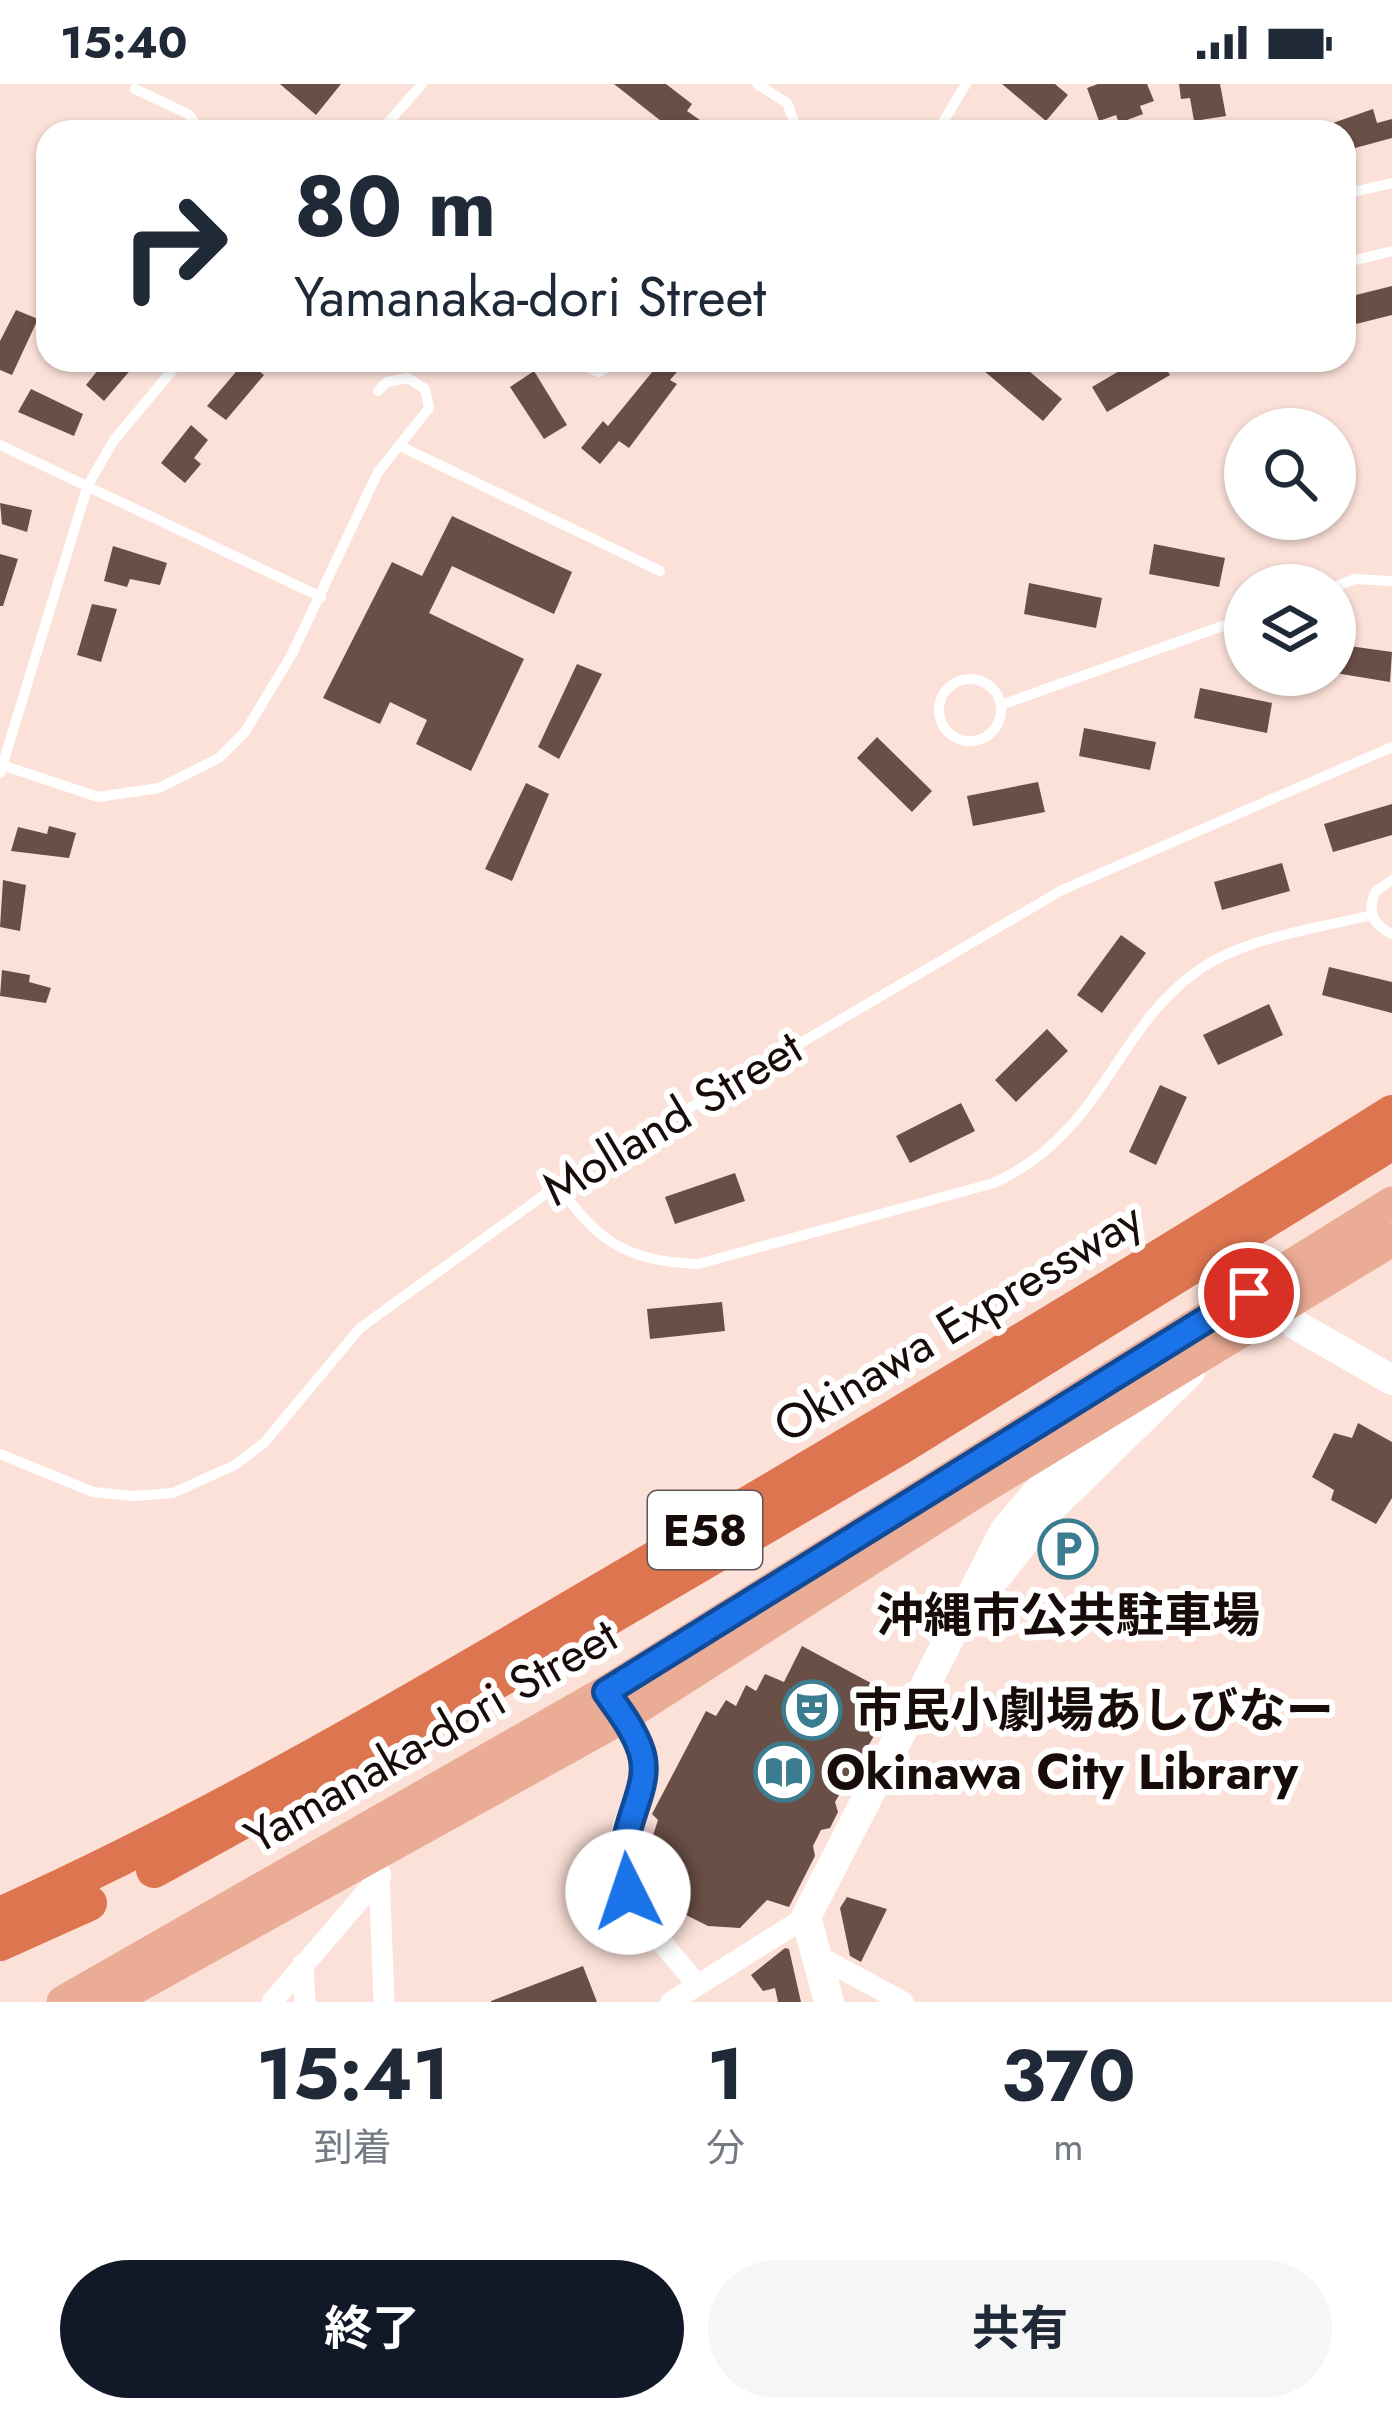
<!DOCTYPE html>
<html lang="ja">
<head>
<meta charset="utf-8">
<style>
	:root { --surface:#fff; --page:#f6f6f7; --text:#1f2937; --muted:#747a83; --accent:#111827 }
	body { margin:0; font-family:Jost,"Noto Sans JP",sans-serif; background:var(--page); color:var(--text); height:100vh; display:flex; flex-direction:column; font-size:45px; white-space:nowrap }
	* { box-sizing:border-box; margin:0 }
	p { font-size:39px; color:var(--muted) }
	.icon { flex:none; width:66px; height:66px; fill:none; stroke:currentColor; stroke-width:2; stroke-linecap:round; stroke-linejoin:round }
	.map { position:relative; height:1918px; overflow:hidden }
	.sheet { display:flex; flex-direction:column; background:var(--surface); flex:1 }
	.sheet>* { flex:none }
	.guide { position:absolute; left:36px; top:36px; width:1320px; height:252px; border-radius:36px; box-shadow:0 3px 9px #0004; background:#fff; color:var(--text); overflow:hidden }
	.fabs { position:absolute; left:1224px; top:324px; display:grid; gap:24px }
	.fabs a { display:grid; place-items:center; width:132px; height:132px; border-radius:50%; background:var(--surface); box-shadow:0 3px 9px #0004; font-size:60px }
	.pin { position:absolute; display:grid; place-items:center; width:102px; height:102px; color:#fff; margin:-51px; border:6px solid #fff; border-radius:50%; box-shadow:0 3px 12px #0007 }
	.me { position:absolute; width:132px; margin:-66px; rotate:356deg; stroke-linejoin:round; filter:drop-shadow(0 0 9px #0008) }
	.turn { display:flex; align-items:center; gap:42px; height:252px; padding:0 60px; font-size:54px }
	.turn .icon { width:156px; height:156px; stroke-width:2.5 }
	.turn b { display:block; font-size:84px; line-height:102px }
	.eta { display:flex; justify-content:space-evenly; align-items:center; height:204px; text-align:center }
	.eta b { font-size:72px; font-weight:700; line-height:84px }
	.cta { display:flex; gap:24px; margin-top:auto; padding:24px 60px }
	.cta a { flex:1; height:138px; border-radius:72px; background:var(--accent); color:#fff; font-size:48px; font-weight:700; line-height:138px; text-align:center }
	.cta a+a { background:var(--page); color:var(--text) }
	.status { display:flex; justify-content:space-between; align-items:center; height:84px; padding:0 60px; background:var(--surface); direction:ltr }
	.status svg { height:33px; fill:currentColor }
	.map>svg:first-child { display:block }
	.building { fill:#6a4f46 }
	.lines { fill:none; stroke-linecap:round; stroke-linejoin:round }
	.lane { stroke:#fff; stroke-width:10 }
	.street { stroke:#fff; stroke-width:21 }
	.secondary { stroke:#fff; stroke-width:30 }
	.primary { stroke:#ebac96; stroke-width:33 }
	.highway { stroke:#dd7550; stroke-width:36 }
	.route-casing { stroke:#114b97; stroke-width:30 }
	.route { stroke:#1a73e8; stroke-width:21 }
	.labels { text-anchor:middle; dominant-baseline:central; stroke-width:12; stroke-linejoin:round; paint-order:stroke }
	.shield { fill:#fff; stroke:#5d5553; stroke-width:3 }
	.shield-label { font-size:45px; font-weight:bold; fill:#170c09 }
	.street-label { font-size:48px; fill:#170c09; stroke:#fff }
	.poi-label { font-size:48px; font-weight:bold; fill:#170c09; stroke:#fff; text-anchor:start }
</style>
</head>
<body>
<div class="status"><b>15:40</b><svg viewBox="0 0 49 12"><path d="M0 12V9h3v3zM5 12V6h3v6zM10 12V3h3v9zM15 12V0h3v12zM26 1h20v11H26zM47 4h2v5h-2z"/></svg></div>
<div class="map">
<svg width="1392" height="1918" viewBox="0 0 1392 1918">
	<rect width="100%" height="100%" fill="#fbe1d8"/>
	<path class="building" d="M280,0h61l-25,31z
		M614,0h52l26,20 -5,7 30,21h-42z
		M1002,0h53l13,11 -22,26z
		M1098,0h49l7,17 -14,5 3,8 -24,9 -3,-8 -17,6 -12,-33z
		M1179,0h41l6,32 -32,5 -4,-23 -9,1z
		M1373,25l4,14 15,-4v19l-48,13v-19h-37z
		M1392,202v29l-48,12v-29z
		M16,226l22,9 -26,56 -12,-5v-29z
		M106,276h33l-35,41 -18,-16z
		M246,276l18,15 -38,45 -19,-14z
		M662,276h25l-17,20 7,4 -48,64 -10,-7 -19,23 -19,-16 22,-27 5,5z
		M992,276h24l46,39 -19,22 -60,-51z
		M1138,276h23l9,15 -63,37 -15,-25z
		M534,287l33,54 -23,14 -34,-52z
		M31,305l52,25 -9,22 -56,-24z
		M191,341l17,15 -14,18 7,6 -16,19 -24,-20z
		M0,419l32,7 -5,22 -25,-8z
		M452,432l120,56 -18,42 -102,-48 -23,47 95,46 -53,112 -55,-27 11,-24 -37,-18 -10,22 -57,-26 69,-136 30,14z
		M1154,460l71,14 -6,29 -70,-13z
		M113,462l54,17 -7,22 -30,-6 -3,8 -23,-6z
		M0,470l18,5 -15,47h-3z
		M1029,499l73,15 -6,30 -72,-14z
		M92,520l25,5 -16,53 -24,-7z
		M1335,560l57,8 -2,30 -55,-9z
		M577,580l25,10 -43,85 -21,-12z
		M1200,604l72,15 -5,30 -73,-15z
		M1084,644l72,14 -6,28 -71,-14z
		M877,653l55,54 -20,21 -55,-54z
		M1038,698l7,30 -72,14 -6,-30z
		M526,699l23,11 -37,87 -27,-12z
		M1392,720v31l-59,17 -9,-28z
		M49,742l27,7 -7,25 -58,-7 7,-24 29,7z
		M1282,779l8,28 -68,19 -8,-28z
		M3,796l23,5 -6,46 -20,-4z
		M1121,851l25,18 -44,60 -25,-18z
		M1329,883l63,15v31l-70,-18z
		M2,886l28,5 -1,7 22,6 -5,15 -46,-7z
		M1269,920l14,31 -65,30 -15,-30z
		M1047,945l21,22 -52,51 -21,-22z
		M1160,1001l27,12 -31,68 -27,-13z
		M961,1019l14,28 -65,32 -14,-27z
		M735,1089l10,28 -70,23 -10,-27z
		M722,1218l3,29 -75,8 -3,-30z
		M1358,1339l34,19v56l-16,26 -45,-24 3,-10 -22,-13 22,-44 18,5z
		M802,1562l95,51 -62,105 3,10 -8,16 -9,2 -8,16 2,10 -26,51 -22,-7 -27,28 -32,-2 -50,-25 -18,-26 18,-55 -6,-6 54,-103 10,5 10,-16 10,6 10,-21 10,6 9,-17 19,8z
		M847,1813l40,12 -26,53 -11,-6 -10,-48z
		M785,1864l4,1 12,53h-23l-3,-14 -12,3 -12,-16z
		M583,1882l14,36h-106v-1z"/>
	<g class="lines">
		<path class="lane" d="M757,0l30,19 11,29
			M135,5l53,25 14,18
			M380,48l42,-48
			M937,48l29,-48
			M1344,110l48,-11
			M1344,179l48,-12
			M573,276l25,12 23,-12
			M0,361l321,152
			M400,362l260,125
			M1335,503l20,-8 37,2
			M939 626a31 31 0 1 1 62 0a31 31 0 1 1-62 0Z
			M1001,621l244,-87
			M2,681l96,32 61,-9 60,-30 26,-26 47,-78 86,-182 51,-64 -4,-19 -17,-11 -21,4 -9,9
			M0,689l88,-288 26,-45 67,-80
			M1392,796l-16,11c-10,20 -3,34 16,43
			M558,1101c39,56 69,77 140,79l296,-81c109,-50 119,-151 202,-211 49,-35 119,-43 176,-57
			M0,1370l93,38 40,4 40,-3 62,-28 29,-22 96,-115 198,-143 504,-295 330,-143"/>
		<path class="street" d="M617,1623c55,75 2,84 2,151 1,47 52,92 78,127
			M379,1787l5,131
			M820,1873l83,45
			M303,1880l2,38
			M272,1918l109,-127
			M671,1918l135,-85"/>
		<path class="secondary" d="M1285,1224l11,17 96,55
			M997,1492l52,-66 141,-138
			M829,1918l-23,-85 199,-387 93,-108"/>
		<path class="primary" d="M63,1918l543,-310 786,-489
			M109,1918l515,-286 348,-222 420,-254"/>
		<path class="highway" d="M154,1786l406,-224 340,-199 492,-305
			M0,1831c223,-100 435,-227 646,-351 251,-147 500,-296 746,-451
			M0,1859l89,-40"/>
	</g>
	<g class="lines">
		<defs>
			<path id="route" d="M628,1808c-18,-64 27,-98 13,-141 -7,-21 -22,-41 -35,-59l643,-399"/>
		</defs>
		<use href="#route" class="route-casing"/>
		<use href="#route" class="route"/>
	</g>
	<defs>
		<symbol id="parking-ring" viewBox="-11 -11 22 22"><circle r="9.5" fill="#fff" stroke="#3c7c90" stroke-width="1.5"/><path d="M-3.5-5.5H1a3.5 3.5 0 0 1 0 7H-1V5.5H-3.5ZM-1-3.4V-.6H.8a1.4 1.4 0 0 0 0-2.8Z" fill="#3c7c90"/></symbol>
		<symbol id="theatre-ring" viewBox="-11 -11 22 22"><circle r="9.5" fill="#fff" stroke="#3c7c90" stroke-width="1.5"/><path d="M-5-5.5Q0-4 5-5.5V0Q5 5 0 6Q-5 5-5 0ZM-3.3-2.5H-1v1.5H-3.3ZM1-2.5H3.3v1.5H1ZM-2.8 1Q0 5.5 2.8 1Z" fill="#3c7c90"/></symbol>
		<symbol id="library-ring" viewBox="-11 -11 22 22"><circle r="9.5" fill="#fff" stroke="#3c7c90" stroke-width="1.5"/><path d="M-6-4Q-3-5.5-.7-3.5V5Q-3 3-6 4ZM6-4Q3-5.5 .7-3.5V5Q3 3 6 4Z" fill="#3c7c90"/></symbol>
	</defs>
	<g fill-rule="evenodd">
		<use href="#parking-ring" x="1035" y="1432" width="66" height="66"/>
		<use href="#theatre-ring" x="779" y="1593" width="66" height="66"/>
		<use href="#library-ring" x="751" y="1655" width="66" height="66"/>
	</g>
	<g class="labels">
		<rect class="shield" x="648" y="1407" width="114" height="78" rx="9"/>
		<g class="shield-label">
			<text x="705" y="1446">E58</text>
		</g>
		<g class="street-label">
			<text transform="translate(672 1034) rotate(-31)">Molland Street</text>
			<text transform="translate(958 1238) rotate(-31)">Okinawa Expressway</text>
			<text transform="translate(431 1652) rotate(-30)">Yamanaka-dori Street</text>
		</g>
		<g class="poi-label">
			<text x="1068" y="1531" text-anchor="middle">沖縄市公共駐車場</text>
			<text x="854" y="1626">市民小劇場あしびなー</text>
			<text x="826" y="1688">Okinawa City Library</text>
		</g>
	</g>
</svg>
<div class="fabs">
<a><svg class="icon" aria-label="search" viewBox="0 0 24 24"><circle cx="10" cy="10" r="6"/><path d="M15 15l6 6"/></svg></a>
<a><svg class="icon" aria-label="layers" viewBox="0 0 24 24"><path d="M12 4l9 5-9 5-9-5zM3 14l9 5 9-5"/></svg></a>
</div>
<div class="pin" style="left:1249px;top:1209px;background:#d93025"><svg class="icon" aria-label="arrive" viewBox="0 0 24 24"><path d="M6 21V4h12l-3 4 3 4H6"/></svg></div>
<svg class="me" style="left:628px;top:1808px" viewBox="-20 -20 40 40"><circle r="19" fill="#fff"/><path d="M0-13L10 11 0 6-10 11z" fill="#1a73e8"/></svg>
<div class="guide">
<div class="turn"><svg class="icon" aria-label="right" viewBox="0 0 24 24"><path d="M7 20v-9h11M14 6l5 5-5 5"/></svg><div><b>80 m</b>Yamanaka-dori Street</div></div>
</div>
</div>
<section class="sheet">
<div class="eta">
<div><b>15:41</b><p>到着</p></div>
<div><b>1</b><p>分</p></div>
<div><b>370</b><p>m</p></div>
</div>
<div class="cta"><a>終了</a><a>共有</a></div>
</section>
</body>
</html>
